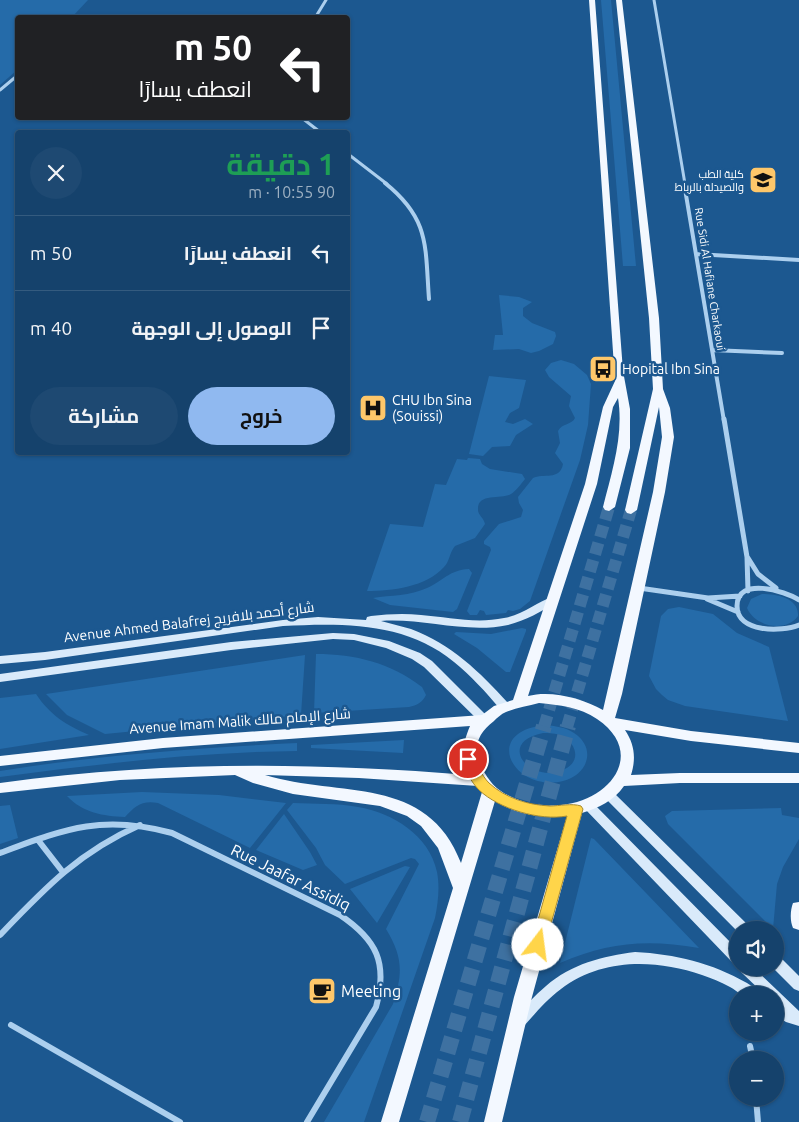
<!DOCTYPE html>
<html lang="ar">
<head>
<meta charset="utf-8">
<style>
	:root { --surface:#15426c; --page:#1e4972; --text:#f1f3f6; --muted:#9db0c2; --line:#345b7f; --accent:#90b9f0 }
	body { margin:0; font-family:Ubuntu,Cairo,sans-serif; background:var(--page); color:var(--text); direction:rtl; height:100vh; display:flex; flex-direction:column; font-size:19px; white-space:nowrap }
	* { box-sizing:border-box; margin:0 }
	p { font-size:16px; color:var(--muted) }
	.icon { flex:none; width:28px; height:28px; fill:none; stroke:currentColor; stroke-width:2; stroke-linecap:round; stroke-linejoin:round }
	.map { position:relative; flex:1; overflow:hidden; direction:ltr }
	.panel { position:absolute; left:15px; top:130px; width:335px; height:325px; display:flex; flex-direction:column; background:var(--surface); border-radius:5px; box-shadow:0 1px 4px #0004,0 0 0 1px var(--line); direction:rtl }
	.panel>* { flex:none }
	.top-card { position:absolute; left:15px; top:15px; width:335px; height:105px; border-radius:5px; box-shadow:0 1px 4px #0004,0 0 0 1px var(--line); direction:rtl; background:#202124; color:#fff; overflow:hidden }
	.fabs { position:absolute; left:729px; top:921px; display:grid; gap:10px }
	.fabs a { display:grid; place-items:center; width:55px; height:55px; border-radius:50%; background:var(--surface); box-shadow:0 1px 4px #0004,0 0 0 1px var(--line); font-size:25px }
	.pin { position:absolute; display:grid; place-items:center; width:42px; height:42px; color:#fff; margin:-21px; border:2px solid #fff; border-radius:50%; box-shadow:0 1px 5px #0007 }
	.me { position:absolute; width:55px; margin:-28px; rotate:15deg; stroke-linejoin:round; filter:drop-shadow(0 0 4px #0008) }
	.turn { display:flex; align-items:center; gap:18px; height:105px; padding:0 15px; font-size:22px }
	.turn .icon { width:65px; height:65px; stroke-width:2.5 }
	.turn b { display:block; font-size:35px; line-height:42px }
	.round { display:grid; place-items:center; flex:none; width:52px; height:52px; border-radius:26px; background:var(--page) }
	.headline { display:flex; align-items:center; justify-content:space-between; height:85px; padding:0 15px }
	h1 { font-size:30px; font-weight:700; line-height:38px; color:#1e9e55 }
	.primary-button { display:flex; gap:10px; margin-top:auto; padding:10px 15px }
	.primary-button a { flex:1; height:58px; border-radius:30px; background:var(--accent); color:#111; font-size:20px; font-weight:700; line-height:58px; text-align:center }
	.primary-button a+a { background:var(--page); color:var(--text) }
	ul { padding:0; list-style:none }
	li { display:flex; align-items:center; gap:15px; height:75px; padding:0 15px; border-top:1px solid var(--line) }
	li div { flex:1 }
	li b { display:block; font-size:19px }
	li em { font-style:normal }
	.map>svg:first-child { display:block }
	.green { fill:#256ba9; fill-rule:evenodd }
	.lines { fill:none; stroke-linecap:round; stroke-linejoin:round }
	.primary-tunnel-far1 { stroke:#3e71a1; stroke-width:12; stroke-dasharray:12 6; stroke-linecap:butt }
	.primary-tunnel { stroke:#3e71a1; stroke-width:16; stroke-dasharray:16 8; stroke-linecap:butt }
	.street-far3 { stroke:#accfee; stroke-width:3 }
	.street-far2 { stroke:#accfee; stroke-width:4 }
	.street-far1 { stroke:#accfee; stroke-width:5 }
	.street { stroke:#accfee; stroke-width:6 }
	.secondary { fill:#d9eafa; fill-rule:evenodd }
	.primary { fill:#f3f8ff; fill-rule:evenodd }
	.route { fill:#ffd54a; stroke:#a68a30 }
	.labels { text-anchor:middle; dominant-baseline:central; stroke-width:5; stroke-linejoin:round; paint-order:stroke }
	.far-poi-label { font-size:11px; fill:#fff; stroke:#1c5890; text-anchor:end }
	.far-street-label { font-size:11px; fill:#fff; stroke:#1c5890 }
	.poi-label { font-size:14px; fill:#fff; stroke:#1c5890; text-anchor:start }
	.street-label { font-size:14px; fill:#fff; stroke:#1c5890 }
	.near-street-label { font-size:16px; fill:#fff; stroke:#1c5890 }
	.near-poi-label { font-size:16px; fill:#fff; stroke:#1c5890; text-anchor:start }
</style>
</head>
<body>
<div class="map">
<svg width="799" height="1122" viewBox="0 0 799 1122">
	<rect width="100%" height="100%" fill="#1c5890"/>
	<path class="green" d="M0,0h88l-16,17 -54,1 -1,52 -17,15z
		M601,0h10l25,266h-13z
		M499,295l20,2 13,5 -9,6v8l9,7 23,9 1,4 -3,8 -14,7 -8,2 -12,-4 -26,1 2,-15h8z
		M561,360l13,4 13,11 4,9 -3,41 -8,35 -50,141 -10,8 -7,2 -5,-1 -2,3 -20,2 -2,-4 -4,-1 -3,5h-7l-3,-4 24,-61 -1,-3 -6,-3v-3l15,-17 22,-7 2,-7 -4,-7 -1,-6 15,-19c10,-5 27,3 30,-14l-8,-11 5,-10 -2,-12c4,-8 14,-6 17,-13l-6,-12 2,-10 -22,-19 -4,-7 6,-7z
		M489,376l37,4 -7,28 -9,5 -5,9 8,2 12,-5 8,5 -17,11 -6,11 -18,1 -9,9 -14,-2z
		M468,458l12,1 2,5 8,5 32,5 3,5c-4,5 -9,12 -14,15 -9,6 -34,-2 -33,16 0,5 6,8 7,14l-10,14 -20,8c-6,7 -5,15 -11,21 -18,20 -52,24 -77,24l23,-67 33,3 12,-43 11,1 11,-26 10,1z
		M469,569l3,4 -15,36 -4,3 -63,-7 -17,-7c18,-3 37,-2 54,-10 16,-7 22,-18 42,-19z
		M762,594c15,0 37,4 36,22 -12,17 -43,11 -51,-8l4,-9z
		M679,607l34,7 24,19 32,14 19,74 -103,-15 -17,-6 -6,-5 -6,-6 -7,-13 12,-60 7,-7z
		M522,628l4,1v2l-16,41h-4l-29,-24 -23,-14 2,-2 35,2z
		M316,654c39,0 75,9 106,33l4,8c-4,8 -9,10 -17,12l-95,6z
		M305,655l-4,60 -196,19 -38,-19 -21,-21z
		M36,694c14,21 30,31 53,41l-89,14v-51z
		M545,725c10,1 20,2 29,8 23,15 14,42 -11,48 -49,12 -83,-49 -18,-56zM543,733c6,0 13,0 19,3 15,8 19,25 3,33 -33,17 -71,-26 -22,-36z
		M404,740l-1,13 -92,-5v-3z
		M297,743v8c-100,1 -198,13 -297,26v-6c98,-16 197,-23 297,-28z
		M142,792l77,3 67,8 -36,45 -92,-45c-16,-3 -23,3 -33,14 -22,-1 -42,-4 -58,-21z
		M293,803c21,1 44,0 65,4 35,6 71,28 79,65 3,15 1,31 -2,46l-71,204h-40l69,-118c10,-31 10,-47 -7,-75l33,-65 -4,-5 -4,-1 -66,26 -20,-19 -9,-17 -29,-38z
		M10,805l8,33 -18,6v-38z
		M781,808l1,7 17,3v21l-16,28 -6,17 -4,45 -105,-105 -3,-8 7,-5z
		M284,814l26,38 7,13 -14,5 -47,-20z
		M591,838l3,1 105,109c-52,-9 -91,-6 -139,15z
		M405,866l5,1 -33,56 -27,-34z"/>
	<g class="lines">
		<path class="primary-tunnel-far1" d="M544,727l65,-220
			M567,727l64,-217"/>
		<path class="primary-tunnel" d="M427,1122l117,-396
			M460,1122l108,-396"/>
		<path class="street-far3" d="M654,0l31,184
			M315,18l11,-18
			M0,90l18,-15
			M302,118l18,14
			M348,154l39,30"/>
		<path class="street-far2" d="M385,183c45,36 40,63 44,116
			M684,183l40,238
			M696,254l103,6
			M712,350l70,3"/>
		<path class="street-far1" d="M724,419l23,138 1,34
			M748,558l10,16 18,14
			M639,588l69,10 32,-2
			M707,599l31,13
			M799,600c-14,-9 -62,-24 -62,6 0,27 45,26 62,19"/>
		<path class="street" d="M38,840l24,31
			M0,853c65,-24 102,-39 172,-20l168,82c37,25 48,48 36,92l-69,115
			M0,935c45,-47 79,-83 140,-110
			M11,1025l169,97
			M750,1046l3,14
			M756,1098l2,24"/>
		<path class="secondary" d="M553,597l5,3 -1,2c-16,10 -31,18 -49,23 -42,9 -85,-7 -127,-4 10,3 20,5 30,8 40,15 69,43 97,74l2,3 -2,3h-8c-14,-17 -29,-33 -46,-47 -48,-40 -111,-39 -171,-36l-238,34 -45,4v-8l45,-4 238,-32 35,-3 48,3 1,-3 4,-1c17,-2 33,-3 50,-1 27,2 55,9 83,3 20,-3 33,-17 49,-21z
			M333,633l21,1 35,7 31,12 12,8 58,58 -2,3h-8l-56,-55 -12,-8 -26,-11 -32,-8 -21,-1 -102,11 -231,32v-8l231,-32z
			M609,791l4,1 136,134 2,4h-13v2l-133,-134 -2,-3 2,-3z
			M589,802l4,1 145,147v14l-5,-1 -148,-154 -2,-3 2,-3z
			M635,952c40,2 77,11 112,31 6,4 12,6 15,12 -6,0 -14,1 -19,0 -5,-2 -9,-6 -13,-8 -9,-5 -19,-9 -28,-12 -47,-16 -100,-17 -141,14 -15,11 -26,25 -38,38l-5,2 -5,-2 -2,-4 2,-4c11,-11 21,-23 33,-33 25,-22 57,-30 89,-34z
			M775,955l5,2 19,19v15l-5,-2 -21,-21h2z
			M740,968h14l45,43v15l-13,-4 -11,-7v-20h-10l-24,-23z"/>
		<path class="primary" d="M589,0h6l28,371 7,38v39l-15,59 -6,4 -4,-1 -2,-3c9,-36 21,-72 15,-109l-5,9 -16,77 -69,212c23,-6 54,2 75,14l50,-218 9,-55 -3,-30 -22,103 -6,4 -4,-1 -2,-3 28,-121 -4,-71 -33,-318h6l37,318 4,71 7,19 4,29 -9,55 -43,202 -7,24 76,13 108,12v10l-108,-12 -66,-11c10,15 11,29 6,45l49,-2h119v10h-119l-56,3c-10,15 -26,22 -42,27l-50,184 -30,125h-18l30,-125 53,-181c-27,2 -49,-1 -72,-15l-96,321h-18l72,-234 -15,-40 -17,-22 -14,-10 -27,-10 -87,-12 -40,-11 -18,-8 -115,5 -120,13v-10c160,-22 309,-21 469,-8 -10,-17 -6,-32 1,-49l-307,22 -163,18v-10l163,-18 319,-23 12,-9 19,-6 72,-216 18,-77 12,-26zM539,703c20,2 41,4 58,16 50,34 13,82 -36,86 -11,1 -19,1 -30,-1 -13,-4 -31,-10 -40,-22 -17,-22 -22,-42 3,-61 3,-3 7,-7 12,-9 10,-4 22,-6 33,-9zM265,775l94,3 119,8 4,6 -21,71c-34,-89 -121,-65 -196,-88z
			M799,902v28l-6,-2c-3,-7 -3,-17 0,-25z"/>
	</g>
	<path class="route" d="M468,755l5,1c5,9 8,19 16,27 16,15 39,22 61,23 9,0 22,-3 31,0l2,3 -39,140 -6,2 -5,-2 -2,-4 36,-129c-27,5 -68,-7 -88,-26 -8,-8 -14,-20 -17,-31l2,-3z"/>
	<defs>
		<symbol id="university-square" viewBox="-11 -11 22 22"><rect x="-9" y="-9" width="18" height="18" rx="4" fill="#fec76a" stroke="#1c5890"/><path d="M0-5L7-2L0 1L-7-2ZM-4 1L0 2.5L4 1V4Q0 6-4 4Z" fill="#111"/></symbol>
		<symbol id="bus-square" viewBox="-11 -11 22 22"><rect x="-9" y="-9" width="18" height="18" rx="4" fill="#fec76a" stroke="#1c5890"/><path d="M-5-6H5V4H4V6H2V4H-2V6H-4V4H-5ZM-3.5-4V0h7V-4ZM-3.5 1.2v1.5H-2V1.2ZM2 1.2v1.5H3.5V1.2Z" fill="#111"/></symbol>
		<symbol id="hospital-square" viewBox="-11 -11 22 22"><rect x="-9" y="-9" width="18" height="18" rx="4" fill="#fec76a" stroke="#1c5890"/><path d="M-5-5h3v3.5h4V-5h3V5h-3V1.5h-4V5h-3Z" fill="#111"/></symbol>
		<symbol id="cafe-square" viewBox="-11 -11 22 22"><rect x="-9" y="-9" width="18" height="18" rx="4" fill="#fec76a" stroke="#1c5890"/><path d="M-5.5-4.5H6V0H3Q3 3.5 0 3.5H-2.5Q-5.5 3.5-5.5 0ZM3-3.2v2h1.7v-2ZM-6 4.5H4V6H-6Z" fill="#111"/></symbol>
	</defs>
	<g fill-rule="evenodd">
		<use href="#university-square" x="747" y="164" width="32" height="32"/>
		<use href="#bus-square" x="587" y="353" width="32" height="32"/>
		<use href="#hospital-square" x="357" y="392" width="32" height="32"/>
		<use href="#cafe-square" x="306" y="975" width="32" height="32"/>
	</g>
	<g class="labels">
		<g class="far-poi-label">
			<text x="744" y="174">كلية الطب<tspan x="744" dy="13">والصيدلة بالرباط</tspan></text>
		</g>
		<g class="far-street-label">
			<text transform="translate(710 279) rotate(81)">Rue Sidi Al Hafiane Charkaoui</text>
		</g>
		<g class="poi-label">
			<text x="622" y="369">Hopital Ibn Sina</text>
			<text x="392" y="400">CHU Ibn Sina<tspan x="392" dy="16">(Souissi)</tspan></text>
		</g>
		<g class="street-label">
			<text transform="translate(189 622) rotate(-7)">Avenue Ahmed Balafrej شارع أحمد بلافريج</text>
			<text transform="translate(240 721) rotate(-4)">Avenue Imam Malik شارع الإمام مالك</text>
		</g>
		<g class="near-street-label">
			<text transform="translate(291 877) rotate(26)">Rue Jaafar Assidiq</text>
		</g>
		<g class="near-poi-label">
			<text x="341" y="991">Meeting</text>
		</g>
	</g>
</svg>
<div class="fabs">
<a><svg class="icon" aria-label="sound" viewBox="0 0 24 24"><path d="M4 9h4l5-4v14l-5-4H4zM17 9q2 3 0 6"/></svg></a>
<a>+</a>
<a>−</a>
</div>
<div class="pin" style="left:468px;top:759px;background:#d93025"><svg class="icon" aria-label="arrive" viewBox="0 0 24 24"><path d="M6 21V4h12l-3 4 3 4H6"/></svg></div>
<svg class="me" style="left:538px;top:945px" viewBox="-20 -20 40 40"><circle r="19" fill="#fff"/><path d="M0-13L10 11 0 6-10 11z" fill="#ffd54a"/></svg>
<div class="top-card">
<div class="turn"><svg class="icon" aria-label="left" viewBox="0 0 24 24"><path d="M17 20v-9H6M10 6l-5 5 5 5"/></svg><div><b>50 m</b>انعطف يسارًا</div></div>
</div>
<section class="panel">
<div class="headline"><div><h1>1 دقيقة</h1><p>90 m · 10:55</p></div><a class="round"><svg class="icon" aria-label="close" viewBox="0 0 24 24"><path d="M6 6l12 12M18 6L6 18"/></svg></a></div>
<ul>
<li><svg class="icon" aria-label="left" viewBox="0 0 24 24"><path d="M17 20v-9H6M10 6l-5 5 5 5"/></svg><div><b>انعطف يسارًا</b></div><em>50 m</em></li>
<li><svg class="icon" aria-label="arrive" viewBox="0 0 24 24"><path d="M6 21V4h12l-3 4 3 4H6"/></svg><div><b>الوصول إلى الوجهة</b></div><em>40 m</em></li>
</ul>
<div class="primary-button"><a>خروج</a><a>مشاركة</a></div>
</section>
</div>
</body>
</html>
